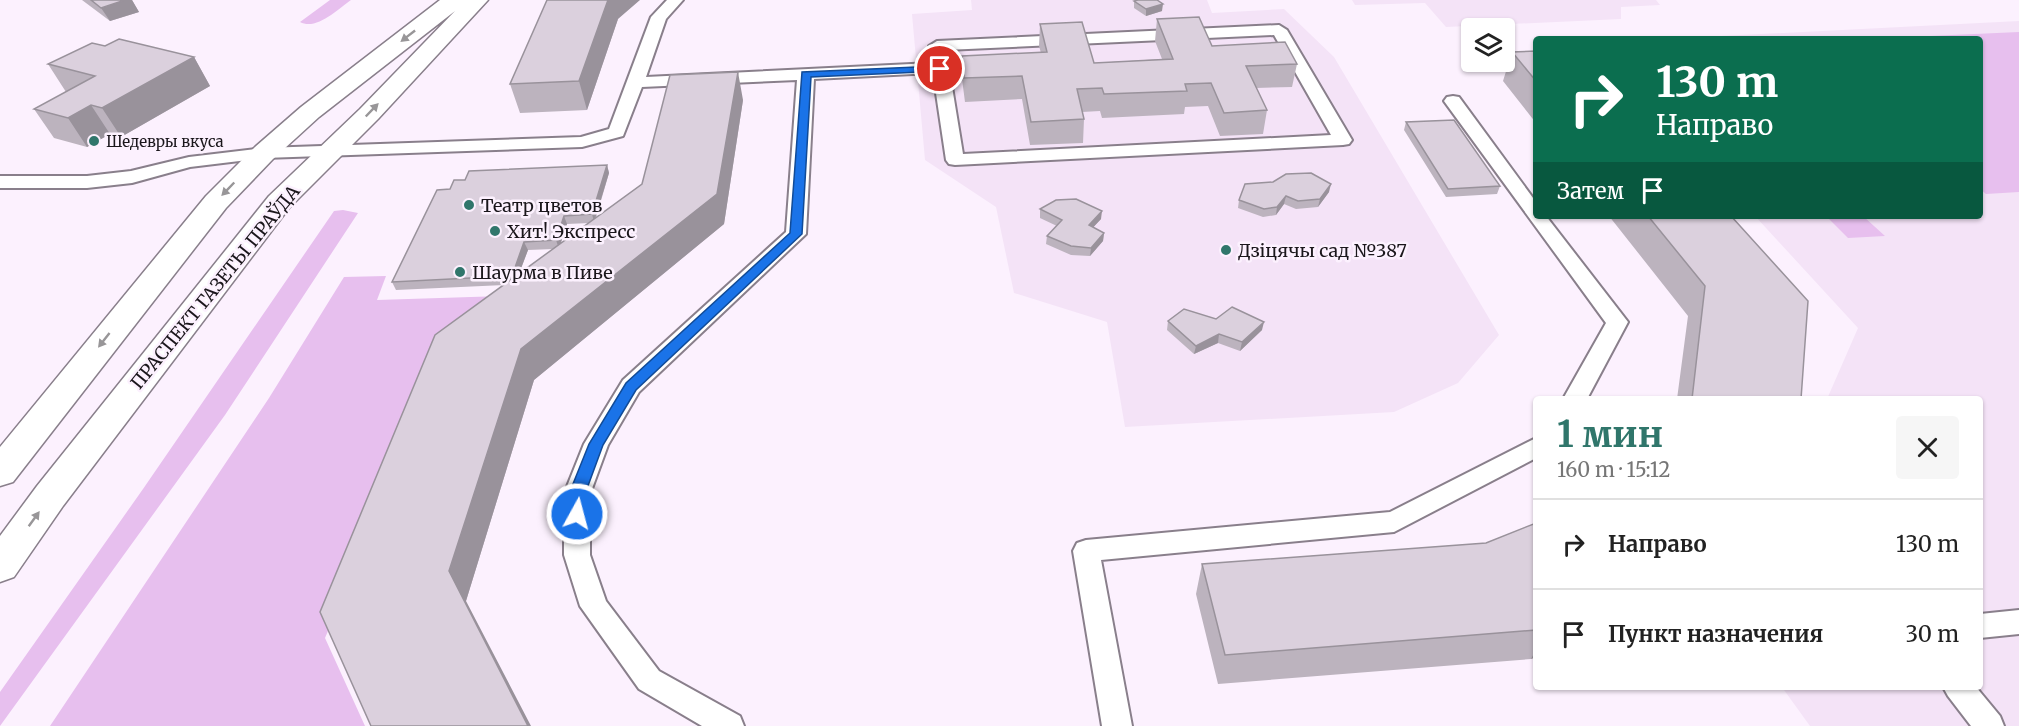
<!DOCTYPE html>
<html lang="ru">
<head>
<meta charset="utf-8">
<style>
	:root { --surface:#fff; --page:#f6f6f6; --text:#222; --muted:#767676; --line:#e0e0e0; --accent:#30766b }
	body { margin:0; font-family:Merriweather,serif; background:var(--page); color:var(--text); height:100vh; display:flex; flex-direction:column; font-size:22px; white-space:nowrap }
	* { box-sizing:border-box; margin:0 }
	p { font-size:20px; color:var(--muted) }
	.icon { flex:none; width:33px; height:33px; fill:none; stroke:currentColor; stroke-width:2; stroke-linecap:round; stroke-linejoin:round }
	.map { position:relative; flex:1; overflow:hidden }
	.side { position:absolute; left:1533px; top:396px; width:450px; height:294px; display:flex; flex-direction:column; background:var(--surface); border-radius:6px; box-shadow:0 2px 4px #0004 }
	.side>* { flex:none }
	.hud { position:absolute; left:1533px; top:36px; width:450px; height:183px; border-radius:6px; box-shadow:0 2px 4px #0004; background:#0b6e4f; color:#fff; overflow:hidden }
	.fabs { position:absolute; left:1461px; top:18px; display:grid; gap:12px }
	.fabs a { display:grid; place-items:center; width:54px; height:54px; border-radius:6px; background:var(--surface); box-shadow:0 2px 4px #0004; font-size:30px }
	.pin { position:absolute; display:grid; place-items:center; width:51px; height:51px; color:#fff; margin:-26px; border:3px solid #fff; border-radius:50%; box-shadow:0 2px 6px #0007 }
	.me { position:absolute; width:66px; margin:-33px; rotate:7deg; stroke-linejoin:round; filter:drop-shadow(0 0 4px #0008) }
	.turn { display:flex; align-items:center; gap:21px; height:126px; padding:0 24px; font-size:27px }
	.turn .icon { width:78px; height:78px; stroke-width:2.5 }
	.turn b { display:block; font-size:42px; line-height:51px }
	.then { display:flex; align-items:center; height:57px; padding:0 24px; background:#0003; gap:12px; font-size:22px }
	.round { display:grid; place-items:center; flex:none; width:63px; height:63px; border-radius:6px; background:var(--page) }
	.head { display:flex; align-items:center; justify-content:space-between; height:102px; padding:0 24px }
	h1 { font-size:36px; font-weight:700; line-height:45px; color:var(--accent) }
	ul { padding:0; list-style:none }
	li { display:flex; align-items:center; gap:18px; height:90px; padding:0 24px; border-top:2px solid var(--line) }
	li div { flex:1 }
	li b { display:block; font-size:22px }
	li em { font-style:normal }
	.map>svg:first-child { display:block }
	.built { fill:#f4e3f7 }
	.green { fill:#e7bfee }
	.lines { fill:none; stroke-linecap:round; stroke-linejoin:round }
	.service-casing { stroke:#897f8b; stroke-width:4 }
	.tertiary-casing { stroke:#897f8b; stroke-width:3 }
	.service { fill:#fff; fill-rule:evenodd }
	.tertiary { fill:#fff; fill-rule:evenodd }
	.wall { fill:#bcb3be; fill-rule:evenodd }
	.shaded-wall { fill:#99929b }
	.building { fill:#dbd0dd; stroke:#99929b; stroke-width:1.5 }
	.oneway { fill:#989698 }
	.route { fill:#1a73e8; stroke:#114b97; stroke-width:1.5 }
	.poi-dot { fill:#30766b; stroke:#fcf1fe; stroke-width:2 }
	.labels { text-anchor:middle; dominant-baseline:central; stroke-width:5; stroke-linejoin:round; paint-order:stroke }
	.far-poi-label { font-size:15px; fill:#1a161b; stroke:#fcf1fe; text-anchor:start }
	.poi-label { font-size:18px; fill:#1a161b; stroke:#fcf1fe; text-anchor:start }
	.street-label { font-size:18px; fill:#1a161b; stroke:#fcf1fe }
</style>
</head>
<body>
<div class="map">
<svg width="2019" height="726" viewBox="0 0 2019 726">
	<rect width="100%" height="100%" fill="#fcf1fe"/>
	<path class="built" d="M971,0h236l5,13 72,-4 50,48 165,278 -41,48 -64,29 -269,15 -18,-105 -93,-29 -18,-86 -71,-47 -13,-146 60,-4z
		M1352,0h304l4,5 -39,2v12l-175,8 -21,-24 -70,2z
		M2019,21v705h-209l-26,-36v-3h196v-288h-153l31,-71 -103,-112h225v-177l-298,-1z"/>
	<path class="green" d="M330,0h21c-13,9 -35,31 -51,22z
		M2019,32v160l-33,2 -6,-5v-150h-117z
		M343,210l15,3 -133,202 -225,311v-34l143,-203 191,-278z
		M1826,216h37l22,20 -37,2z
		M386,276l-9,24 158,-5 -93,67 -117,276 40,88h-315l219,-328 75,-121z"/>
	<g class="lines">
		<defs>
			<path id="service" d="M667,0h16l-17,19 -20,58 286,-14 -3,-17 8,-5 342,-16 8,5 65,110 -3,4 -6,1 -388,20 -6,-1 -3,-4 -13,-87 -119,6 -8,155 -167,158 -31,53 -18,49v61l16,46 53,70 81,45 4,10h-42l-63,-37 -59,-83 -16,-51v-61l20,-50 39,-64 163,-148 11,-152 -155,7 -19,49 -41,11 -318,11 -74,9 -58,16 -45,5h-87v-12h87l44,-5 58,-14 75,-9 317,-11 28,-8 42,-112zM1274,35l57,100 -368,19 -17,-104z
				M1453,96l6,1 77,105v14h10l82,106 -41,77h-24l43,-76 -162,-222 3,-4z
				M1536,438v20l-142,74 -293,28 31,166h-30l-29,-175 4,-8 9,-3 304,-28z
				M2019,610v24l-39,4v-24z
				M1943,687h33l24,29 4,10h-33l-23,-30z"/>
			<path id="tertiary" d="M440,0h48l-110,119 -89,89 -226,298 -49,71 -14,5v-46l37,-50 232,-290 91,-87 95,-98 -136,106 -46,42 -47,49 -213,274 -13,4v-39l206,-251 49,-49 46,-40z"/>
		</defs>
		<use href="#service" class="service-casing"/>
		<use href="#tertiary" class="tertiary-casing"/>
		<use href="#service" class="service"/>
		<use href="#tertiary" class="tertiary"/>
	</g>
	<path class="wall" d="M82,0h50l7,12 -29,9z
		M1134,1l28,10 -16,5 -12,-8z
		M618,19l-31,91 -67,3 -10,-29z
		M1157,19l55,27 85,18 -5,23 -36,1 11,22 -4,24 -43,2 -12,-30 -23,1 -1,7 -82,4 -2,-7 -18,1 2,7 -1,24 -53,2 -8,-46 -57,3 -3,-23v-23l79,-3 -2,-7 1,-22 54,39 68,-4 -7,-18z
		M105,46l89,11 16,29 -89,51 -11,-3 -23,13 -33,-9 -20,-29 32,-17 -18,-28z
		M1536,51v72l-33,-42 9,-29z
		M743,100l-19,124 -190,156 -68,221 -95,125 133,-441 -108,5 -4,-8 58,-93 157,-24 2,8 -13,45 46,-34zM590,223l-30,21 7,-20zM554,249l-35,25 9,-24z
		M1406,122l94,64 -3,8 -51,3 -42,-67z
		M1329,192l-11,15 -22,2 -12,-5 -8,11 -13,2 -25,-9 1,-8z
		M1040,209l61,10 -8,8 11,6 -1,8 -13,15 -19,-1 -25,-11 1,-8 10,-10 -17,-8z
		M1609,216h122l70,183h-124l11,-83z
		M1216,319l46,11 -22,21 -22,-8 -24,11 -27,-24 1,-9z
		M1536,523v134l-5,2 -313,25 -22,-90 6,-30 284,-21z"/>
	<path class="shaded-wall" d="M125,0h7l7,12 -29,9 -9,-13z
		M608,0h32l-22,19 -31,91 -8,-29z
		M1163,4l-1,7 -16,5v-7z
		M194,57l16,29 -89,51 -19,-29z
		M738,72l5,28 -19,124 -190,156 -68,221 65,125h-3l-79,-155 72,-222z
		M91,105l19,29 -23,13 -19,-29z
		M607,165l2,8 -15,49 -2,-8z
		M1331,184l-2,8 -11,15 2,-8z
		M1286,196l-2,8 -8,11 1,-8z
		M1102,211l-1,8 -13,14 1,-8z
		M564,216l3,8 -8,25 -3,-9z
		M1104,233l-1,8 -13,15 1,-8z
		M524,242l4,8 -13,34 -3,-8z
		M1264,322l-2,8 -22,21 2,-9z
		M1219,334l-1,9 -24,11 2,-8z
		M1536,650v7l-5,2z"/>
	<path class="building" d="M91,0h34l-24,8z
		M547,0h61l-29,81 -69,3z
		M1138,0h19l6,4 -17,5 -12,-8z
		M1199,17l13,29 73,-4 12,22 -51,2 21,44 -43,3 -13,-30 -26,1 2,7 -83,3 -2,-6 -25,1 7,30 -53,3 -9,-46 -58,2 -2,-22 85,-4 -7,-28 42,-2 12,41 79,-4 -16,-40z
		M119,39l75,18 -92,51 -11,-3 -23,13 -34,-9 61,-33 -47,-12 44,-21 13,3z
		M1536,51v30l-24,-29z
		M738,72l-21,122 -196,155 -72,222 79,155h-157l-51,-114 115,-277 207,-151 28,-109z
		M1454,120l46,66 -52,3 -42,-67z
		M607,165l-15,49 -28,2 -8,24 -32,2 -12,34 -120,6 45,-92 13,-1 4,-9h11l4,-9z
		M1311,173l20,11 -11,15 -22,2 -12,-5 -9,11 -13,2 -25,-9 6,-16 28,-2 13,-8z
		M1076,199l26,12 -13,14 15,8 -13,15 -20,-2 -24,-10 15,-16 -22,-11 16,-9z
		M1648,216h83l77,85 -7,98h-109l13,-113z
		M1232,307l32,15 -22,20 -23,-8 -23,12 -28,-25 16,-12 32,10z
		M1536,523v107l-311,25 -23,-91 284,-21z"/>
	<defs><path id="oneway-solid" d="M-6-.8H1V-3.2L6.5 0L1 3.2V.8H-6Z" transform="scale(1.5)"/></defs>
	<g class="oneway">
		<use href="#oneway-solid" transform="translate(408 36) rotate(142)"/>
		<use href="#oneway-solid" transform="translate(372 110) rotate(-46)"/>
		<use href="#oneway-solid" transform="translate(228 189) rotate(134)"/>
		<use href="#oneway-solid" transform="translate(104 340) rotate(128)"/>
		<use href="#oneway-solid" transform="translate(34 519) rotate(-54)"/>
	</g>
	<path class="route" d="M940,66l5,3 -2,2 -132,6 -9,157 -166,156 -33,55 -18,49v20l-2,4 -6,2 -5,-2 -3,-4v-20l20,-50 37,-61 164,-150 12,-161z"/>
	<g class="poi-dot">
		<circle cx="94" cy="141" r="6"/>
		<circle cx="469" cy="205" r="6"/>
		<circle cx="495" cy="231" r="6"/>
		<circle cx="1226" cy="250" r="6"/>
		<circle cx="460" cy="272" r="6"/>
	</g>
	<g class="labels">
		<g class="far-poi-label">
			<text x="106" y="141">Шедевры вкуса</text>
		</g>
		<g class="poi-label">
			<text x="481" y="205">Театр цветов</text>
			<text x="507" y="231">Хит! Экспресс</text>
			<text x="1238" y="250">Дзіцячы сад №387</text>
			<text x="472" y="272">Шаурма в Пиве</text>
		</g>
		<g class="street-label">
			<text transform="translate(215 287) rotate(-51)">ПРАСПЕКТ ГАЗЕТЫ ПРАЎДА</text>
		</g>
	</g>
</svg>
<div class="fabs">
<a><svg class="icon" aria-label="layers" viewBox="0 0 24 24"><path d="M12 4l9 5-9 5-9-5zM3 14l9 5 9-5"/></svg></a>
</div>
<div class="pin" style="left:940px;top:69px;background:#d93025"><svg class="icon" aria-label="arrive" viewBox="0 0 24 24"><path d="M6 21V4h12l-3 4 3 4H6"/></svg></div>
<svg class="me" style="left:577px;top:514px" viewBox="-20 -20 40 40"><circle r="17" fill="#1a73e8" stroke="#fff" stroke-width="3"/><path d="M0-11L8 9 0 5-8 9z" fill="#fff"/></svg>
<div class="hud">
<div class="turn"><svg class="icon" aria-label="right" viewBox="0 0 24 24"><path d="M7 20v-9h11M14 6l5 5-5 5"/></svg><div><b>130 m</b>Направо</div></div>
<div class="then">Затем<svg class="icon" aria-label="arrive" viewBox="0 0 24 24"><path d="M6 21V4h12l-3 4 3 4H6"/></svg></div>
</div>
<section class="side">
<div class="head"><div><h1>1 мин</h1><p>160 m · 15:12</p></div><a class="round"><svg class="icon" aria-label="close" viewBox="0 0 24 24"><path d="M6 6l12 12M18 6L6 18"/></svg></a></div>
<ul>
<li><svg class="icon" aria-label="right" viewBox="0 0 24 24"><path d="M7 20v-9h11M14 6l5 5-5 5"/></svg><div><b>Направо</b></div><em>130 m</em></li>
<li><svg class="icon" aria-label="arrive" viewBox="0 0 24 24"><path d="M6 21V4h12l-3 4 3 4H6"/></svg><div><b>Пункт назначения</b></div><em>30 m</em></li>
</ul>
</section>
</div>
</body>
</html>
